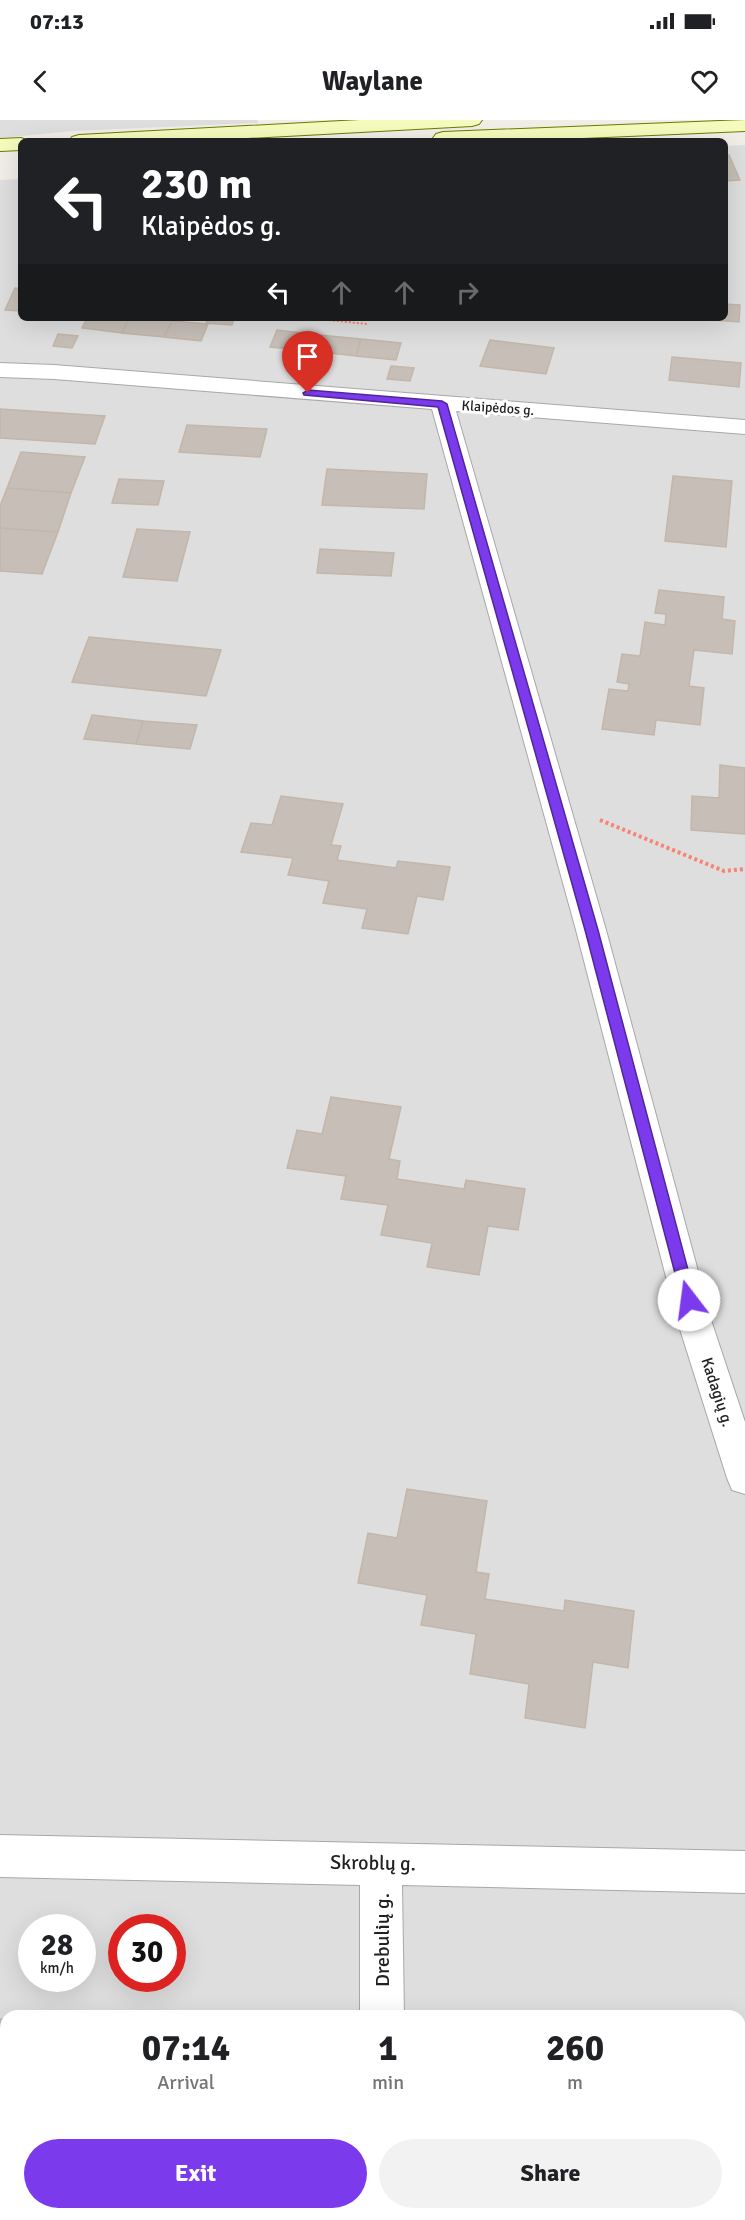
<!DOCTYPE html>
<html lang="en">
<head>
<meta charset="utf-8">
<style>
	:root { --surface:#fff; --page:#f2f2f2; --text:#202124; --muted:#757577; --accent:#7c3aed }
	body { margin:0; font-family:Signika,sans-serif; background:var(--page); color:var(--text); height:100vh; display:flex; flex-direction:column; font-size:22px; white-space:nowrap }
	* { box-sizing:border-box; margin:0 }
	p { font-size:20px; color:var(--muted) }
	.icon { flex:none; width:33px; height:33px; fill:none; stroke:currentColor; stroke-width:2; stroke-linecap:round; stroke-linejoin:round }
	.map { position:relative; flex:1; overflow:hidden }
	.drawer { position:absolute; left:0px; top:1890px; width:746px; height:210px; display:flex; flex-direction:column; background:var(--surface); border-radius:18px 18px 0 0; box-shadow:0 6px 24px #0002 }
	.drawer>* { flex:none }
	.top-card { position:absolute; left:18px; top:18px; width:710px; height:183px; border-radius:9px; box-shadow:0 6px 24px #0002; background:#202124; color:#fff; overflow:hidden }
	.speed { position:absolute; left:18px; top:1794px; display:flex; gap:12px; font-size:30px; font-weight:700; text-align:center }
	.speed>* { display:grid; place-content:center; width:78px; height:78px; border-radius:50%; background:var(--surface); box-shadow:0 6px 24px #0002; line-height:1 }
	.speed small { font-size:15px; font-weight:400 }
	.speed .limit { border:9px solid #d22; background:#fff; color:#111 }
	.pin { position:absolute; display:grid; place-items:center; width:51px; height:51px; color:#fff; margin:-62px -26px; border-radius:50% 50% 50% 0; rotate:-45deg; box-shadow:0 0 6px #0007 }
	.pin .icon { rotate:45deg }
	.me { position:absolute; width:66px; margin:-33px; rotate:345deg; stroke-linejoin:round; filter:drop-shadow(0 0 4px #0008) }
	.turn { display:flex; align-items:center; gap:21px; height:126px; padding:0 24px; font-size:27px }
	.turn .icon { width:78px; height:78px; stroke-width:2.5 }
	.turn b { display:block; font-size:42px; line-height:51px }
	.lanes { display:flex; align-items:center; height:57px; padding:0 24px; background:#0003; justify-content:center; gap:30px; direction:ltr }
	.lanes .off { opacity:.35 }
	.eta { display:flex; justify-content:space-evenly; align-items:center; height:102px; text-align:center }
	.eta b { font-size:36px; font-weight:700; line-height:42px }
	.cta { display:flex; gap:12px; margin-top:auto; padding:12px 24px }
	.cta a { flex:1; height:69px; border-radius:36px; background:var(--accent); color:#fff; font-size:24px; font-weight:700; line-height:69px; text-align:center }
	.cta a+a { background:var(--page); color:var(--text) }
	.status { display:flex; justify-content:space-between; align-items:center; height:42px; padding:0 30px; background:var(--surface); direction:ltr }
	.status svg { height:16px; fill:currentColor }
	header { display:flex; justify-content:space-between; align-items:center; height:78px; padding:0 24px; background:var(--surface); font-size:27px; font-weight:700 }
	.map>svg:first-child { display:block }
	.residential { fill:#dfdede; fill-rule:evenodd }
	.building { fill:#c6beb7; stroke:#c3b6aa; stroke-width:1.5 }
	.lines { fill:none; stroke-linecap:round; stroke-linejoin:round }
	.minor-casing { stroke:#a8a8a8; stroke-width:2 }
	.secondary-casing { stroke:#6b7b05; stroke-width:2 }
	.path-far1 { stroke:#f98271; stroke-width:2; stroke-dasharray:2 2; stroke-linecap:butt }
	.path { stroke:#f98271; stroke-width:4; stroke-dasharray:3 3; stroke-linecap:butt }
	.minor { fill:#fff; fill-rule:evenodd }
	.secondary { fill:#f5fabd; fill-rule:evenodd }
	.route { fill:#7c3aed; stroke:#51269a; stroke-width:1.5 }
	.labels { text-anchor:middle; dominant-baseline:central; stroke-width:6; stroke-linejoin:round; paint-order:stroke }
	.far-street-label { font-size:14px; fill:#212121; stroke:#fff }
	.street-label { font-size:16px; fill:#212121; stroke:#fff }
	.near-street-label { font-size:20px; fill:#212121; stroke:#fff }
</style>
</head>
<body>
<div class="status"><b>07:13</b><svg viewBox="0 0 49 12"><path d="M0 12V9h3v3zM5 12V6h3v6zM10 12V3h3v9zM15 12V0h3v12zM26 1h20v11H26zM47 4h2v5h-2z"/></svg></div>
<header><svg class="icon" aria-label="back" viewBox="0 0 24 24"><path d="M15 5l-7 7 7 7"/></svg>Waylane<svg class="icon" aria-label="heart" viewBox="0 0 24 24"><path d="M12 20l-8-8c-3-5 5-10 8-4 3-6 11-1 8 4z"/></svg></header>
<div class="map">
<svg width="745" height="2100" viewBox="0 0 745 2100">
	<rect width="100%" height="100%" fill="#f1eee8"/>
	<path class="residential" d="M0,0h257l1,3 -185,8 -73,7z
		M745,25v2075h-745v-2040l21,-1v139h703l1,-172zM32,1808h50v50h-50zM122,1808h50v50h-50zM6,1896h734v198h-734z"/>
	<path class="building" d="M724,35h5l11,25 -16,1z
		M15,168l6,1v22l-16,-1z
		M724,184l16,1 -1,17 -52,-4h37z
		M87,198h42l-7,15 -40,-5z
		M129,198h17l26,3 -8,16 -42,-4z
		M209,198h25l-2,7 -26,-2z
		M172,201l36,3 -7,17 -37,-4z
		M277,210l42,5 -7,16 -42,-4z
		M58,214l20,2 -6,12 -19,-2z
		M319,215l42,4 -5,17 -44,-5z
		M361,219l40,4 -5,17 -40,-4z
		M490,220l64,8 -8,26 -66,-8z
		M672,237l69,6 -2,24 -70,-7z
		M391,246l23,2 -4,13 -23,-2z
		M0,289l105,7 -10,28 -95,-6z
		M187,305l80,4 -7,28 -81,-5z
		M21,332l64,5 -14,36 -64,-5z
		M327,349l100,5 -3,35 -102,-4z
		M673,356l59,5 -6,66 -61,-6z
		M119,359l45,2 -6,24 -46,-2z
		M7,368l64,5 -13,39 -58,-4v-22z
		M0,408l58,4 -16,42 -42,-3z
		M137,409l53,3 -13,49 -54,-4z
		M320,429l74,4 -3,23 -74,-3z
		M659,470l65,7 -2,22 13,2 -3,33 -38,-4 -5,36 15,2 -4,37 -44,-5 -2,15 -52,-6 7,-40 19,2 1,-7 -12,-2 5,-28 18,2 5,-34 20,3 1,-11 -11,-1z
		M89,517l132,13 -15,46 -134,-14z
		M92,595l51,6 -7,23 -52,-5z
		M143,601l54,4 -7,24 -54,-5z
		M720,645l25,3v66l-54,-4 1,-34 27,2z
		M281,676l62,8 -12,41 10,1 -4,14 59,8 2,-7 52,6 -7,33 -26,-4 -9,38 -46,-6 5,-19 -44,-6 6,-22 -41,-6 5,-17 -52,-6 10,-29 21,2z
		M331,977l70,10 -12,52 11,2 -3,18 67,10 2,-9 59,9 -7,41 -30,-4 -9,49 -52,-8 5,-24 -51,-8 7,-30 -47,-6 5,-23 -59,-8 10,-38 25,4z
		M407,1369l80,12 -11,71 13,2 -4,25 79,12 1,-11 69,11 -6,57 -35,-6 -8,66 -60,-10 4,-34 -59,-10 6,-40 -55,-9 6,-30 -69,-12 10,-50 29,5z
		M0,1899h6l-2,146h-4z"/>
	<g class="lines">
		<defs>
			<path id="minor" d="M0,243l54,2 691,55v14l-289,-23 150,519 106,393 33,99v72l-13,-4 -5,-12 -49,-155 -102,-393 -144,-521 -378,-30 -54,-2z
				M0,1715l745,16v42l-343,-8 2,131h-44v-131l-360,-8z
				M361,2094h46v6h-46z"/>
			<path id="secondary" d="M360,0h122l-3,4 -7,2 -281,15h-122l3,-4 7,-2z
				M745,0v11l-232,10h-78l-2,-3 3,-4 7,-2z
				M21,18l8,3h-8v9l-21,1v-12z"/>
		</defs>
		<use href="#minor" class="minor-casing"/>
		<use href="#secondary" class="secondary-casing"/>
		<path class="path-far1" d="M309,198l58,6"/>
		<path class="path" d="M600,700l124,51 21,-2"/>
		<use href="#minor" class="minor"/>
		<use href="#secondary" class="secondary"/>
	</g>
	<path class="route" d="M308,270l134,11 5,3 151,526 98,370 -2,4h-10l-2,-4 -97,-370 -147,-523 -134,-12 -1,-2z"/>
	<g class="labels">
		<g class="far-street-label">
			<text transform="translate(498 288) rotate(4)">Klaipėdos g.</text>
		</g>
		<g class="street-label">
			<text transform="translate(717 1272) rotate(72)">Kadagių g.</text>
		</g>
		<g class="near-street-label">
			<text transform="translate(373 1743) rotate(1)">Skroblų g.</text>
			<text transform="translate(382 1820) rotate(-90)">Drebulių g.</text>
		</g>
	</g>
</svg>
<div class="speed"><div>28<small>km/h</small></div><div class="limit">30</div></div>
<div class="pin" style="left:308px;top:273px;background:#d93025"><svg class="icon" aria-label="arrive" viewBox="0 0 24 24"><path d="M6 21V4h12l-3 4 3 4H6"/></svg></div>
<svg class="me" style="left:689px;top:1180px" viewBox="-20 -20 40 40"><circle r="19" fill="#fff"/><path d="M0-13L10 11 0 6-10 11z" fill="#7c3aed"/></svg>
<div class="top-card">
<div class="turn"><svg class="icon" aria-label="left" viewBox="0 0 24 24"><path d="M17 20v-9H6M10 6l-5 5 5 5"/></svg><div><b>230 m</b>Klaipėdos g.</div></div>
<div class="lanes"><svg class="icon" aria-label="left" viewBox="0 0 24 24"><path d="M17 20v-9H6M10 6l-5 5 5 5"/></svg><svg class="icon off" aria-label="ahead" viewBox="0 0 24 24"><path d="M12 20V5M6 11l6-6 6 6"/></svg><svg class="icon off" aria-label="ahead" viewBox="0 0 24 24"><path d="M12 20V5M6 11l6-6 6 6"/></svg><svg class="icon off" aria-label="right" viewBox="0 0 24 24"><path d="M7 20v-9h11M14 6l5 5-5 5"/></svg></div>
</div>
<section class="drawer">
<div class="eta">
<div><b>07:14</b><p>Arrival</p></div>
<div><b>1</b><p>min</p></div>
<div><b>260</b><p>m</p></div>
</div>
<div class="cta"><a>Exit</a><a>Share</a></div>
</section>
</div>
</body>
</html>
